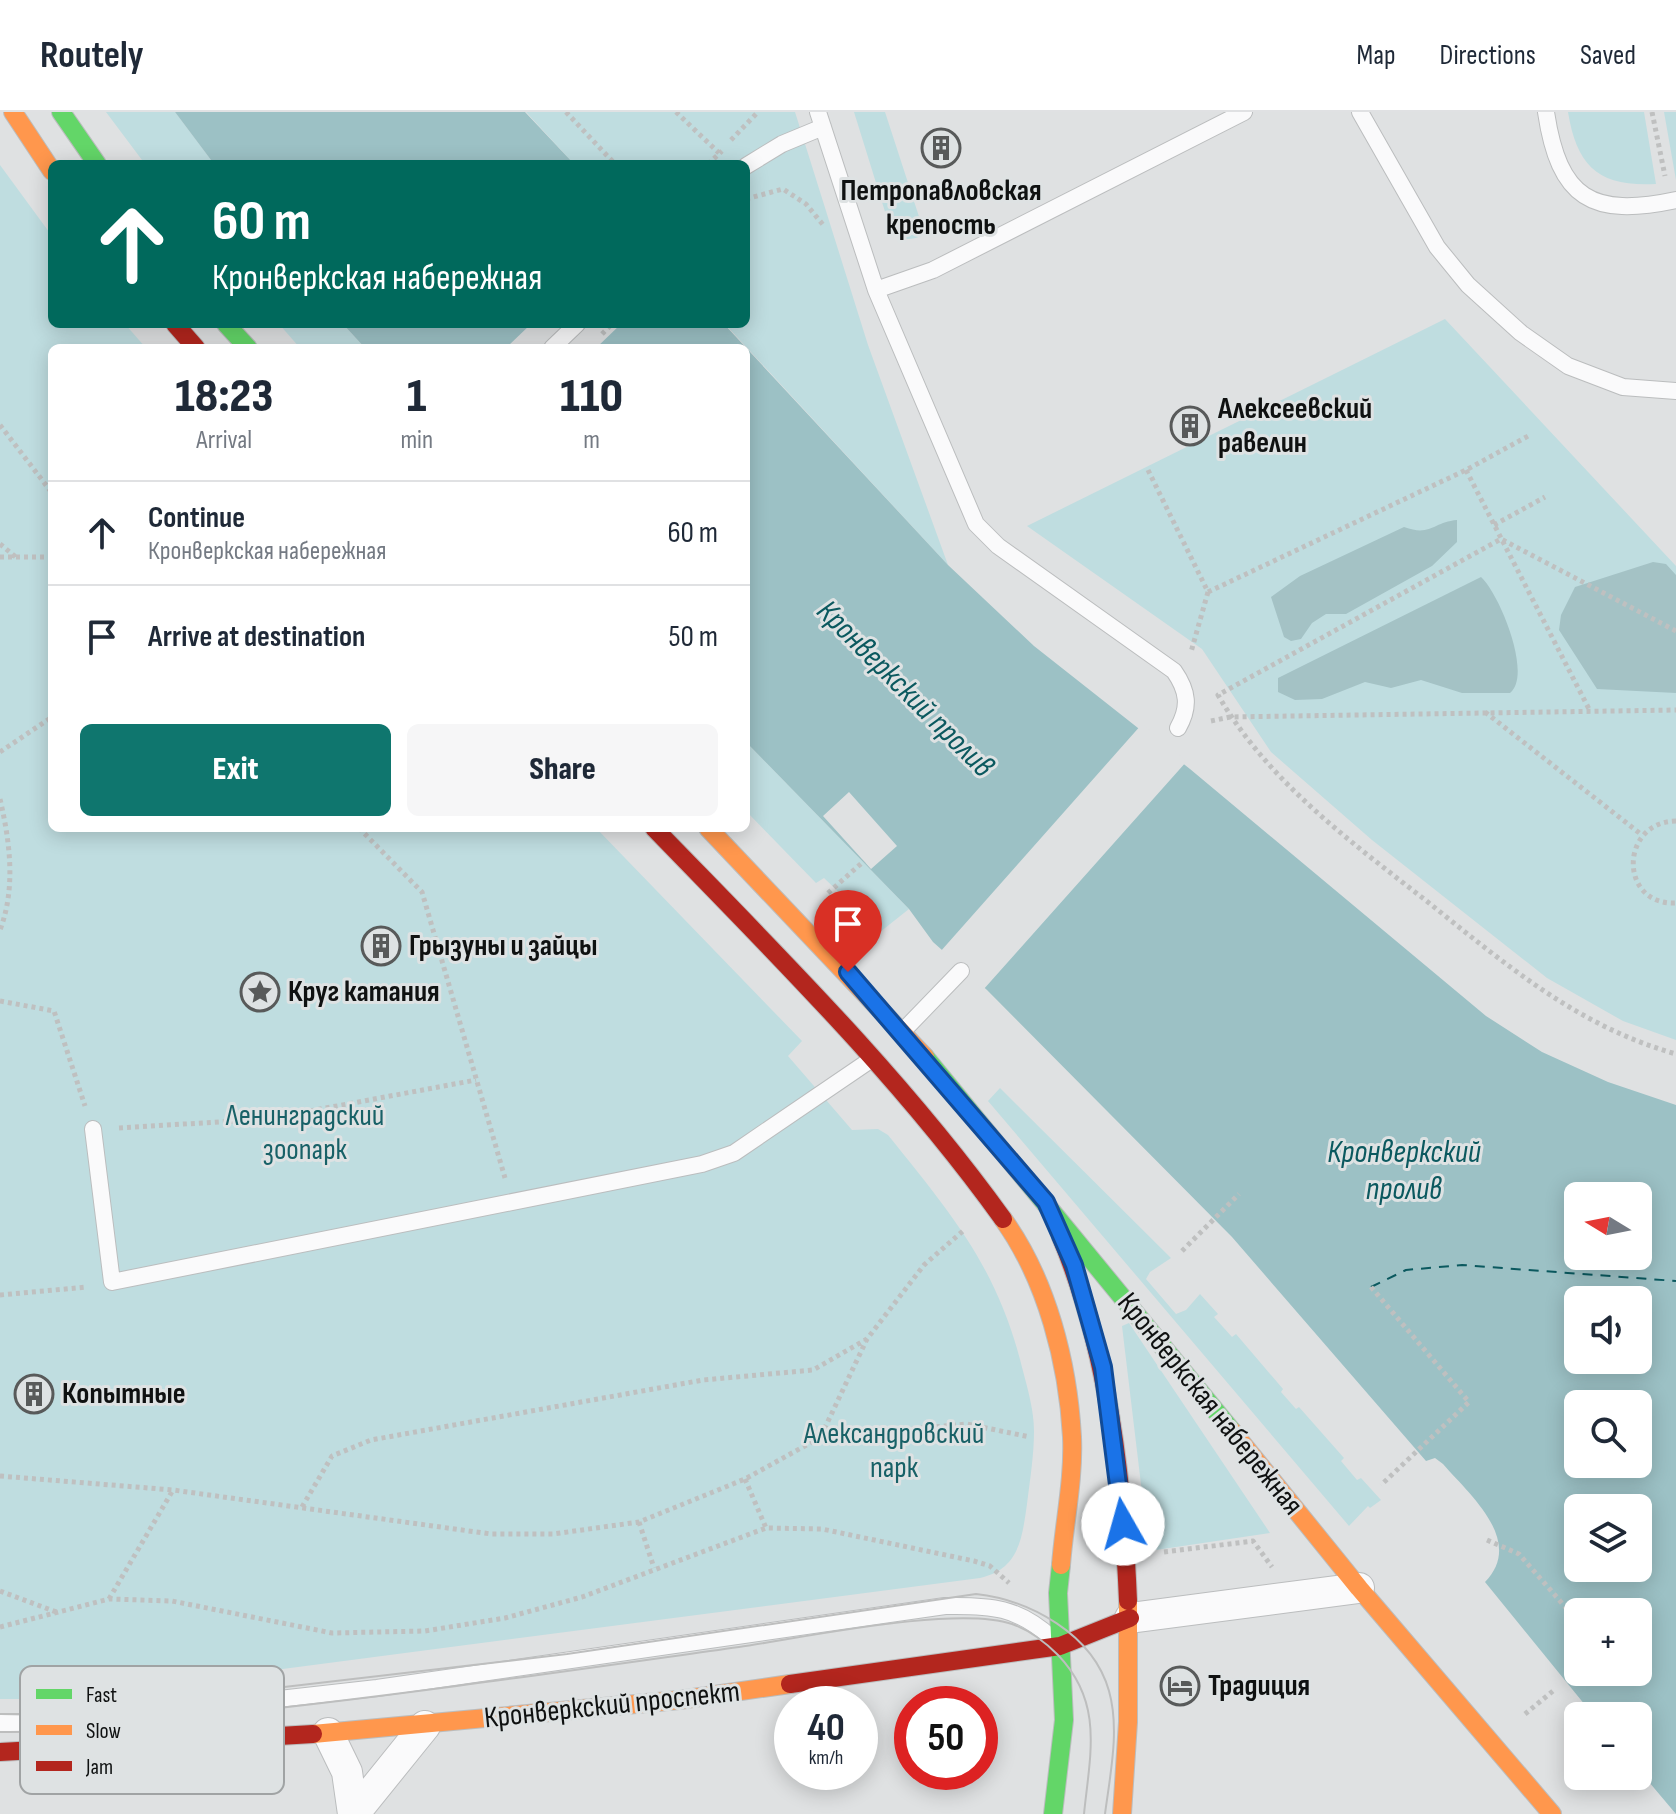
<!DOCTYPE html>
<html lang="en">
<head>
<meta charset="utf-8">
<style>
	:root { --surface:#fff; --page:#f6f6f7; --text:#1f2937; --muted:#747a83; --line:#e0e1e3; --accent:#0f766e }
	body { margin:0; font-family:"Sofia Sans Condensed",sans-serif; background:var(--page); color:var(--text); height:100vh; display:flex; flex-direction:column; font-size:30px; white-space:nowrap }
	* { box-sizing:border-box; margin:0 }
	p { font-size:26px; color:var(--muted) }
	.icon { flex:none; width:44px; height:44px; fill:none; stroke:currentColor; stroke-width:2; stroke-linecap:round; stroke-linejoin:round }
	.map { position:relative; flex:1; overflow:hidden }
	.panel { position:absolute; left:48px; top:232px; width:702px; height:488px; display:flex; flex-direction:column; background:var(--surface); border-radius:12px; box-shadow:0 4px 20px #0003 }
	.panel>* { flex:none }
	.banner { position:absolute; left:48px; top:48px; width:702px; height:168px; border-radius:12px; box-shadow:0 4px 20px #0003; background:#00695c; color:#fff; overflow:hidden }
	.needle { width:52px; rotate:280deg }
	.buttons { position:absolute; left:1564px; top:1070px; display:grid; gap:16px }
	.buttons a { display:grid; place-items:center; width:88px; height:88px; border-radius:12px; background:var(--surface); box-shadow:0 4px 20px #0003; font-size:40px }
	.speed { position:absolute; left:774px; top:1574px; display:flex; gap:16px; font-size:40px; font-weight:700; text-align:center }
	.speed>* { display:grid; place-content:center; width:104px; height:104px; border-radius:50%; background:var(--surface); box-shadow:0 4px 20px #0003; line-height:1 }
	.speed small { font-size:20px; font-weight:400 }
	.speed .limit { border:12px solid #d22; background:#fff; color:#111 }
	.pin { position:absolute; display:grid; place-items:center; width:68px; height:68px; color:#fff; margin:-82px -34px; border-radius:50% 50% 50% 0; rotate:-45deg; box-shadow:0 0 8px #0007 }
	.pin .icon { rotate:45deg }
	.me { position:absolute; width:88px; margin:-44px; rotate:353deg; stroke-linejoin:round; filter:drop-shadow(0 0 6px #0008) }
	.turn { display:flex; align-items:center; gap:28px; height:168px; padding:0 32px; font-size:36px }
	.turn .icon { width:104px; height:104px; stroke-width:2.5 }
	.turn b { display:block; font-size:56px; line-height:68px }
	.eta { display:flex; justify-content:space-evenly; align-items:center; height:136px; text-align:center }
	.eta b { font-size:48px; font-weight:800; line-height:56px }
	.primary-button { display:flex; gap:16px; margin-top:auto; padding:16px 32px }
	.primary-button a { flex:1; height:92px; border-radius:12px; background:var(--accent); color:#fff; font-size:32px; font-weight:800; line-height:92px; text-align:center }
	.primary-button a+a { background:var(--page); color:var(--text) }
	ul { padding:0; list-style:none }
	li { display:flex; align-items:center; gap:24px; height:104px; padding:0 32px; border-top:2px solid var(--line) }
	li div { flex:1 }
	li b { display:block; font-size:30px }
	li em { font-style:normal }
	header { display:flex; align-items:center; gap:48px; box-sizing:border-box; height:112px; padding:0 40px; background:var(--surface); border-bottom:2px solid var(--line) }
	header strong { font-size:38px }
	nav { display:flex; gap:44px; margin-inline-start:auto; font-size:28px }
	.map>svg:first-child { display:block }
	.green { fill:#bfdde0 }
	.forest { fill:#a4c2c5 }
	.water { fill:#9cc1c5; fill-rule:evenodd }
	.pier { fill:#dfe1e2 }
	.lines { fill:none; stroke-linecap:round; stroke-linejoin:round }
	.ferry { stroke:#0b595f; stroke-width:2; stroke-dasharray:10 8; stroke-linecap:butt }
	.lane-casing { stroke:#bbbdbe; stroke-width:18 }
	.street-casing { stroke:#bbbdbe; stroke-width:32 }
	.fast-casing { stroke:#bbbdbe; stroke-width:20 }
	.slow-casing { stroke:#bbbdbe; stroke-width:20 }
	.jam-casing { stroke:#bbbdbe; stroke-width:20 }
	.path { stroke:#bfc0c0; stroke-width:5; stroke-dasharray:4 4; stroke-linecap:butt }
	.lane { stroke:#fafafb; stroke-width:16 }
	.street { stroke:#fafafb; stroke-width:30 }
	.fast { stroke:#63d668; stroke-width:18 }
	.slow { stroke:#ff974d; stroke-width:18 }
	.jam { stroke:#b3261e; stroke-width:18 }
	.tram { stroke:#bdbebe; stroke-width:2 }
	.route-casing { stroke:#114b97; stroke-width:20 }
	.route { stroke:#1a73e8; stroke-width:14 }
	.labels { text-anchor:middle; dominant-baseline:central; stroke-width:6; stroke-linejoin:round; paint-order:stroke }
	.poi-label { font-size:30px; font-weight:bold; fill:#0f1111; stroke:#dee2e3; text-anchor:start }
	.park-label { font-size:30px; fill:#186167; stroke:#dee2e3 }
	.street-label { font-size:30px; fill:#0f1111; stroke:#dee2e3 }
	.water-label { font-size:32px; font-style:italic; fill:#0b595f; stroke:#dee2e3 }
	.key { fill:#dee2e3; stroke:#a0a3a4; stroke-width:2 }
	.key-label { font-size:22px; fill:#0f1111 }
</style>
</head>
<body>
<header>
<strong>Routely</strong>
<nav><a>Map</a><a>Directions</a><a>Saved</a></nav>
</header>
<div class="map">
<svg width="1676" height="1702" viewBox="0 0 1676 1702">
	<rect width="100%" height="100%" fill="#dfe1e2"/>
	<path class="green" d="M106,0h69l39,52h-69z
		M526,0h269l73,233 80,220 -223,-241h21v-160h-172z
		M854,0h31l40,123c-15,5 -22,7 -34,-4z
		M1568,0h76l12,72c-57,3 -79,-17 -88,-72z
		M1664,0h12v68z
		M0,53l52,71v88h73l21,24h-94v480h544l206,213 -14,15 64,74 26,-1 10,6c65,81 110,133 135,236 5,19 11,40 11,60 0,24 -4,49 -7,73 -5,35 -8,65 -47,74l-927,121h-53z
		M1445,207l231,247v474l-53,-19 -76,-43 -175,-138 -101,-88 -69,-103 -175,-123z
		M279,212h64l22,24h-65z
		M746,630l163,167 -29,23 -56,-54 -8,5 -70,-72z
		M1000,976l171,170 -21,14 -4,7 30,35 10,-4 14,-16 18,20 -4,3 18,20 4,-3 47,55 -2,3 15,17 3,-2 45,51 -3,3 16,19 4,-2 20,22 -11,8 -2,-2 -19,20 -361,-425z
		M1129,1211l141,210 -121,18 -27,-225z"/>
	<path class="forest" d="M1457,408v22l-25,24 -86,48h-20l-14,9 -11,16 -10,2 -7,-4 -13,-40 29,-21 104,-49c27,10 29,-5 53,-7z
		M1653,450l13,2 10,11v118l-79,-4 -38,-59 2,-15 14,-28z
		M1481,465c18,16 52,98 29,116h-48l-41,-13 -30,8 -26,-6 -43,17 -27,1 -17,-8v-14z"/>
	<path class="water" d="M175,0h350l49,52h-360z
		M343,212h381l224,241 86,81 156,123 296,247 56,36 66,30 68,23v709l-38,-45v-53h-44l-109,-134c40,-41 -15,-87 -42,-118l-8,-6 -9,3 -194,-224 -245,-247 -54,-48 -24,-33 -163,-167v-394h-381zM1578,1084h60v60h-60zM1578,1188h60v60h-60zM1578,1292h60v60h-60zM1578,1396h60v60h-60zM1578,1500h60v60h-60z"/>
	<path class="pier" d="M531,212h90l-25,24h-90z
		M1142,612l45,37 -204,229 -43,-38z
		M849,680l48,54 -26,23 -48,-53z"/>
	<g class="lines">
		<path class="ferry" d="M1371,1175l35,-17 56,-5 214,16"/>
		<defs>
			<path id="lane" d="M818,0l58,178 100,234 22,22 176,125c14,20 16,36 4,57
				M1360,0l77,135 31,38 53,48 47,33 55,21 53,4
				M1546,0c13,87 46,106 130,88
				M746,54l36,-22 41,-17
				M876,178l57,-20 311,-158
				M552,236l25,-24
				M904,918l57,-59
				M93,1017l19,153 590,-118 32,-11 135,-92
				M0,1611l54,1 323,-36 568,-82c46,-1 73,1 108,33"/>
			<path id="street" d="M1130,1506l229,-30
				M328,1621l19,39 6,42
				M354,1702l71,-88"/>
			<path id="fast" d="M61,0l36,52
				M226,212l22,24
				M925,945l307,374
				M1053,1702l11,-94 -6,-127 3,-28"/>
			<path id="slow" d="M13,0l39,59
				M708,716l217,229
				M1003,1107c44,61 65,144 69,218 2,42 -8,87 -11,128
				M1232,1319l127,157 193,226
				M313,1622l366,-34 111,-16
				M1122,1702l6,-92v-121"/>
			<path id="jam" d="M175,212l21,24
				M654,716c121,125 247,249 349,391
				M1061,1125c47,114 62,242 67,364
				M790,1572l270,-38 70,-28
				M0,1640l313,-18"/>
		</defs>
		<use href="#lane" class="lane-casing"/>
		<use href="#street" class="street-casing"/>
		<use href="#fast" class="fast-casing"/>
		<use href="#slow" class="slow-casing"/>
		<use href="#jam" class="jam-casing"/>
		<path class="path" d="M566,0l49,52
			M676,0l43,41
			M1652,0l13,64
			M731,28l27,-28
			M708,52l14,-13
			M746,87l37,-10 23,15 18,22
			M602,222l10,-10
			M0,313l52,68
			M1148,358l60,122 -17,60
			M1466,358l123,239
			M1494,413l51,-28
			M0,432l17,14
			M0,445h52
			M1208,480l258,-122 64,-35
			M1676,519l-175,-92 -283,156c49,85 129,144 206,204 79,63 152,127 252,155
			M1485,600l157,123
			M1211,609l19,-4 446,-7
			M0,640l52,-35
			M0,687c10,43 16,89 0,131
			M1676,709c-57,1 -57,85 0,82
			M359,716l63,64 83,286
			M828,781l36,-32
			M0,889l54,10 31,95
			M119,1016l148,-9 209,-39
			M1182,1139l57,-57
			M1371,1175l98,115 -88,83
			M0,1183l87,-8
			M821,1324l46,-97 57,-74 40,-35
			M0,1364l173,14 318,44h62l86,-12 106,-43 76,-42 146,-13 63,13
			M745,1367l21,49
			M302,1395l30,-51 39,-16 332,-60 110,-10 54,-31
			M639,1410l15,46
			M1487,1428l32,14 55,63
			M1164,1440l89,-11 19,26
			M0,1479l59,22
			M109,1487l64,-109
			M0,1515l109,-28 63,2 160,32 93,-2 80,-13 77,-21 184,-69 56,1 152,32 16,5 19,17
			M1525,1602l28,-23"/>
		<use href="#lane" class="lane"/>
		<use href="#street" class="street"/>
		<use href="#fast" class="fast"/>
		<use href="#slow" class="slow"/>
		<use href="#jam" class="jam"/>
		<path class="tram" d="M0,1602h54l513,-60 409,-60c54,6 117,40 133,97 11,39 1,84 -4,123
			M0,1620c81,1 162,-11 243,-20 166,-18 331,-42 496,-65 63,-9 217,-42 273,-23 17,6 33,18 46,31 46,48 32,99 26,159"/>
	</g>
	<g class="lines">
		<defs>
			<path id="route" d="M848,860l198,230 28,63 29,102 20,157"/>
		</defs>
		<use href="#route" class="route-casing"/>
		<use href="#route" class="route"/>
	</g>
	<defs>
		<symbol id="building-ring" viewBox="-11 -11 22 22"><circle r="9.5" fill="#dee2e3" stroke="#585a5a" stroke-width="1.5"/><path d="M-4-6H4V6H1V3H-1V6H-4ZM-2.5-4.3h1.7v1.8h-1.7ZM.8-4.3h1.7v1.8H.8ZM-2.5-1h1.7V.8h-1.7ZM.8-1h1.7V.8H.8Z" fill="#585a5a"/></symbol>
		<symbol id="sight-ring" viewBox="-11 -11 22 22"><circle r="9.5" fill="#dee2e3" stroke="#585a5a" stroke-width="1.5"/><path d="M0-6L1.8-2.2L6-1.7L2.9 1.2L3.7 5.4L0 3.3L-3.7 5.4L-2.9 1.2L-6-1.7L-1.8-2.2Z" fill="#585a5a"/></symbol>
		<symbol id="hotel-ring" viewBox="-11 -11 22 22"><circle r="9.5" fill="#dee2e3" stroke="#585a5a" stroke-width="1.5"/><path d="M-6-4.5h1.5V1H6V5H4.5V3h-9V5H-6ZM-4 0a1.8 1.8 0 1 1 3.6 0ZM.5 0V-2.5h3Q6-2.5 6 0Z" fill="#585a5a"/></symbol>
	</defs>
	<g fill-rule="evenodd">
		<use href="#building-ring" x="919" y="14" width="44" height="44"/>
		<use href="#building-ring" x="1168" y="292" width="44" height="44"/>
		<use href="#building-ring" x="359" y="812" width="44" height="44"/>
		<use href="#sight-ring" x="238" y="858" width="44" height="44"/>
		<use href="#building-ring" x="12" y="1260" width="44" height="44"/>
		<use href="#hotel-ring" x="1158" y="1552" width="44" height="44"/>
	</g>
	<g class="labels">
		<g class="poi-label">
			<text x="941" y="79" text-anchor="middle">Петропавловская<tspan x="941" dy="34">крепость</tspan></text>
			<text x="1218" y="297">Алексеевский<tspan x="1218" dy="34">равелин</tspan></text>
			<text x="409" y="834">Грызуны и зайцы</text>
			<text x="288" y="880">Круг катания</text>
			<text x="62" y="1282">Копытные</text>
			<text x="1208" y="1574">Традиция</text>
		</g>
		<g class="park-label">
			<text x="305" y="1004">Ленинградский<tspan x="305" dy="34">зоопарк</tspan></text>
			<text x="894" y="1322">Александровский<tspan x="894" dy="34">парк</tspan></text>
		</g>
		<g class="street-label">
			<text transform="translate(1210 1292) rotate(51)">Кронверкская набережная</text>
			<text transform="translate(612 1593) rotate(-6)">Кронверкский проспект</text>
		</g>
		<g class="water-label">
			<text transform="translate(905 577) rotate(45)">Кронверкский пролив</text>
			<text x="1404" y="1040">Кронверкский<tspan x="1404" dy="37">пролив</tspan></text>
		</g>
	</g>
	<rect x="20" y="1554" width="264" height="128" rx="12" class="key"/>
	<rect x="36" y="1577" width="36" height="10" fill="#63d668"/>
	<rect x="36" y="1613" width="36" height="10" fill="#ff974d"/>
	<rect x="36" y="1649" width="36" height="10" fill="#b3261e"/>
	<g class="key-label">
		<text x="86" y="1590">Fast</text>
		<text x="86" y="1626">Slow</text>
		<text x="86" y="1662">Jam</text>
	</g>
</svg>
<div class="buttons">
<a><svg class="needle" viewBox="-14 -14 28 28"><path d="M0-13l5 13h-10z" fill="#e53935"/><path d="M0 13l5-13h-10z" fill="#747a83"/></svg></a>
<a><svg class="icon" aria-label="sound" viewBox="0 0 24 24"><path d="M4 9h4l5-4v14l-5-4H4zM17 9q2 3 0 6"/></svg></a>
<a><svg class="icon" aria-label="search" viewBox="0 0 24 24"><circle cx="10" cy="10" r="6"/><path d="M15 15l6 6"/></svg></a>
<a><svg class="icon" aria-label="layers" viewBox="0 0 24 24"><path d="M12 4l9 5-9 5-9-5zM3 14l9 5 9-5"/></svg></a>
<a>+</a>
<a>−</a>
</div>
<div class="speed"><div>40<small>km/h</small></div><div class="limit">50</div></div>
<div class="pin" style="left:848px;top:860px;background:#d93025"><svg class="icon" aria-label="arrive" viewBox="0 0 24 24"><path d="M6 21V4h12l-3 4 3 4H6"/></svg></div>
<svg class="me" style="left:1123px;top:1412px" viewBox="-20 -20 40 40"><circle r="19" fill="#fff"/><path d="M0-13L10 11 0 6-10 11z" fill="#1a73e8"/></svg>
<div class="banner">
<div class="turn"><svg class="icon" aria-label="ahead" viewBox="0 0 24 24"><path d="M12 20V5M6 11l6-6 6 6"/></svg><div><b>60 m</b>Кронверкская набережная</div></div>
</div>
<section class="panel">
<div class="eta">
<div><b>18:23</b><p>Arrival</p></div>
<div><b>1</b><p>min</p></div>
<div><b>110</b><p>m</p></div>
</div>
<ul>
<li><svg class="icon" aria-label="ahead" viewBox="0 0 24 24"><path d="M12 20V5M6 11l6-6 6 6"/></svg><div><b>Continue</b><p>Кронверкская набережная</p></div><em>60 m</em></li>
<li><svg class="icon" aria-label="arrive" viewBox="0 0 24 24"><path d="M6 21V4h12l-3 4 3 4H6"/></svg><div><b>Arrive at destination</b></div><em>50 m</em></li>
</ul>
<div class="primary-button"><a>Exit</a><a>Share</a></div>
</section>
</div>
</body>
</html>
